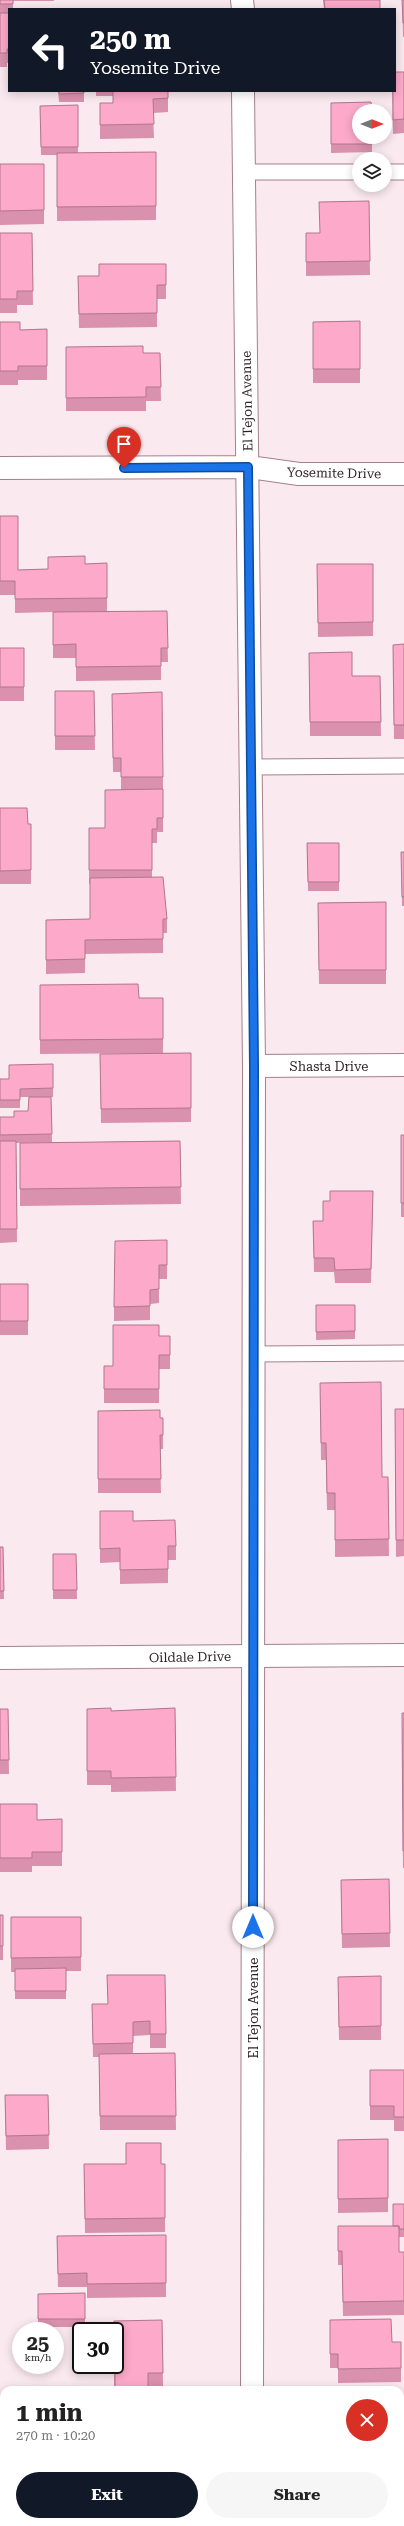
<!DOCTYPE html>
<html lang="en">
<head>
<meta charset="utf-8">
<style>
	:root { --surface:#fff; --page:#f6f6f6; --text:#222; --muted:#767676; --accent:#111827 }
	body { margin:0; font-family:"Roboto Serif",serif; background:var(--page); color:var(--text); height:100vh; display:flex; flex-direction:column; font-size:15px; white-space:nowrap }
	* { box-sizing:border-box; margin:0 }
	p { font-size:13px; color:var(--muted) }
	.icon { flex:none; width:22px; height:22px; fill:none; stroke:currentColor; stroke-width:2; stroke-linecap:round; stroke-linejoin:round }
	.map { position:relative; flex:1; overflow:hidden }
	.side { position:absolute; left:0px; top:2386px; width:404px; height:140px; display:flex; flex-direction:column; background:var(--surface); border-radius:12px 12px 0 0; box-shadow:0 2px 10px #0003 }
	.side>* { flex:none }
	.hud { position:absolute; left:8px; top:8px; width:388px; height:84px; border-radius:0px; box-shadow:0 2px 10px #0003; background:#111827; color:#fff; overflow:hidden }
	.needle { width:26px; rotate:90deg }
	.fabs { position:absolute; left:352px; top:104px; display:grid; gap:8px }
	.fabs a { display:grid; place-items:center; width:40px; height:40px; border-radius:50%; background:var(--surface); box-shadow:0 2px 10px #0003; font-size:20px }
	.speed { position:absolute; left:12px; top:2322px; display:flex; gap:8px; font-size:20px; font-weight:700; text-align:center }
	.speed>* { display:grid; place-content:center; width:52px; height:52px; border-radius:50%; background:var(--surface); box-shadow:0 2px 10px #0003; line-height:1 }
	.speed small { font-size:10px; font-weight:400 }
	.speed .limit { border:2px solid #111; border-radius:6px; background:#fff; color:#111 }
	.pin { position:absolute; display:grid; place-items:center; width:34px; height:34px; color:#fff; margin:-41px -17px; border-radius:50% 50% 50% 0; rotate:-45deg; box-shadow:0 0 4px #0007 }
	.pin .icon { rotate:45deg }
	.me { position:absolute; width:44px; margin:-22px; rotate:0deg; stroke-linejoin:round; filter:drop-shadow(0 0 3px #0008) }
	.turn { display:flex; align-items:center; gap:14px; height:84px; padding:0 16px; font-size:18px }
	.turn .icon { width:52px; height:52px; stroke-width:2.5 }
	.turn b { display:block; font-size:28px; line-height:34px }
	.round { display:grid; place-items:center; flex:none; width:42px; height:42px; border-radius:21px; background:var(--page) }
	.overview { display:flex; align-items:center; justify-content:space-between; height:68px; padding:0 16px }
	h1 { font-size:24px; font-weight:700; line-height:30px }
	.primary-button { display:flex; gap:8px; margin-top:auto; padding:8px 16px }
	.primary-button a { flex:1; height:46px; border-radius:24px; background:var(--accent); color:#fff; font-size:16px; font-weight:700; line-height:46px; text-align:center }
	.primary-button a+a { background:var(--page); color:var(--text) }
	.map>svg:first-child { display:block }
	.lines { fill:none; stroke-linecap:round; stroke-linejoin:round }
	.lane-casing { stroke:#a4808d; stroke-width:17 }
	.street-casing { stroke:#a4808d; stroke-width:24 }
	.secondary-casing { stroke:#a4808d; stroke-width:24 }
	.lane { stroke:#fff; stroke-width:15 }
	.street { stroke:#fff; stroke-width:22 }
	.secondary { stroke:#fff; stroke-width:22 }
	.wall { fill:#da91ae }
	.building { fill:#fda9ca; stroke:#b1768d }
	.route-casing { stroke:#114b97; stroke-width:10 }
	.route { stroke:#1a73e8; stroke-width:7 }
	.labels { text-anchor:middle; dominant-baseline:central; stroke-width:4; stroke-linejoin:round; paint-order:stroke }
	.street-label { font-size:13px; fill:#2e1f25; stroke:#fff }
</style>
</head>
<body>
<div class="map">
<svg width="404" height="2526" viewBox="0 0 404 2526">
	<rect width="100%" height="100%" fill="#fae9ef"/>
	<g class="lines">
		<defs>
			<path id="lane" d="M244,172h115
				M385,172h19
				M251,767l153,-1
				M254,1354l150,-1"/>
			<path id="street" d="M242,0l1,9
				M243,91l11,975 -2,1324
				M0,468l249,-1 50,7h105
				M254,1066l150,-1
				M252,2526v-4"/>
			<path id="secondary" d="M0,1658l404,-3"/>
		</defs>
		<use href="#lane" class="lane-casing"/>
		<use href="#street" class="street-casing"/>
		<use href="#secondary" class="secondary-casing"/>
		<use href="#lane" class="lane"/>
		<use href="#street" class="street"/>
		<use href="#secondary" class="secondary"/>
	</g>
	<path class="wall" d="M0,0h54v1h-41v8h-4v54h-2v4h-7z
		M323,0h57v9h-56z
		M402,0h2v37h-1z
		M404,72v61l-11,1 -1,-43z
		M58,91h26v11h-25z
		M96,91h72v21l-15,1 1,25 -54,1v-36h13v-7h-17z
		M331,103l41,41v8l-41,1z
		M78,105v48l78,-1v68l-99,1v-66h-16l-1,-49z
		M0,164h44v60l-44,1z
		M369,201l1,74 -64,1v-43h14z
		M0,233h32l1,72h-16v8h-17z
		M166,264v35h-9v28l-78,1 -1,-52h21z
		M360,321v62h-47v-61z
		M0,322l20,8 27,-1v51h-29v5h-18z
		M66,347l77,6h17l1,48h-15v10h-80z
		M0,516l18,54 30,-1 37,-5 22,-1v49l60,-1 1,51h-7v18l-85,1v-23h-23v-46l-38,1v-18h-15z
		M317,564h56v72l-55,1z
		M404,644v95h-10l-1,-94z
		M0,648h24v53h-24z
		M309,653l43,23h28l1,60h-71z
		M55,691h39l1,59h-40z
		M112,694l51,83v55h-6v11h-5v34l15,42v14h-4v20l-78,1v19l-39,1v-54l44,-1v-35h-1v-56h16l16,-38v-18h-8z
		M0,808l28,16h3v60h-31z
		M307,843h32v48h-31z
		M401,852h3v54h-2z
		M386,902v82h-67l-1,-81z
		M40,985l99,13h24v55l-123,1z
		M191,1053v69l-90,1 -1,-69z
		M53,1064v33h-13h11l1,45 -36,1 1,99 -17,1v-126h14l14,-6 1,-14h-9v11h-20v-29h9z
		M401,1135h3v82h-3z
		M180,1141l1,63 -161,2v-63z
		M373,1191l-2,92h-36l-1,-11h-20l-1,-51h10l7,-20z
		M167,1240v39h-8v24l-9,1v16l-36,1v-14z
		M0,1284h28v51h-28z
		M316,1305h39v34l-39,1z
		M159,1336l11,19v14h-11v34h-55v-37h9z
		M320,1383l62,94h6l1,79 -54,1v-47h-8l-1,-50h-5z
		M395,1409h9v147l-8,1z
		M98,1411l65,7v31h-3l1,44h-63z
		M100,1511l33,10 43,25v14h-8v23l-48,1v-22l-20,1z
		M0,1547h3l1,52h-4z
		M53,1554h23l1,45h-24z
		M175,1708l1,83 -65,1v-7h-24v-76l24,2z
		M0,1709h8l1,65h-9z
		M404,1713v155h-1l-1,-138z
		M0,1804l37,16 25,-1v47h-30v6h-32z
		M389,1879l1,68 -48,1 -1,-68z
		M0,1915l3,31v14h-3z
		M11,1917h70v54h-15v28h-51v-27h-4z
		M107,1975l59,59v14h-16v-13l-17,1v18l42,-1 1,77h-76l-1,-73h-6l-1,-53h16z
		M381,1976v64h-42l-1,-63z
		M370,2070h34v61h-10v-11h-24z
		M5,2095h43l1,54 -43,1z
		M388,2139v73l-50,1v-73z
		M84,2164h81v68l-80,1z
		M404,2204v33h-5v15h5v63l-61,1 -1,-51h-4v-39h55z
		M166,2235v62l-79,1v-11h-29l-1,-51z
		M85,2293v34h-47v-33z
		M162,2320l1,66 -15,1v3h-34v-25z
		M330,2320l62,22h9v40l-63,1v-15h-8z
		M400,2420h4v68h-4z"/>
	<path class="building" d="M0,0h13v4h-13z
		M324,0h56v9h-55z
		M402,0h2v23h-1z
		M0,13h9v36h-2v4h-7z
		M395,72h9v47l-11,1v-29h2z
		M59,91h25v2l-25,1z
		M113,91h55v7l-15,1 1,25 -54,1v-22h13z
		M371,102l1,9h-13v26h13v7h-41v-41z
		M78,105v42h-37l-1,-41z
		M156,152v54l-99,1v-54z
		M0,164h44v46l-44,1z
		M369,201l1,60 -64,1v-29h14l-1,-31z
		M0,233h32l1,58h-16v8h-17z
		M99,264h67v21h-9v28l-78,1 -1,-38h21z
		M360,321v48h-47v-47z
		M0,322h20v8l27,-1v37h-29v5h-18z
		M143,346v7h17l1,34h-15v10l-80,1v-51z
		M0,516h18v54l30,-1v-12l37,-1v8l22,-1v35l-92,1v-18h-15z
		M317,564h56v58l-55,1z
		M167,611l1,37h-7v18l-85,1v-23l-23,1v-33z
		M404,644v81h-10l-1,-80z
		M0,648h24v39h-24z
		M352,652v24h28l1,46h-71l-1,-69z
		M55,691h39l1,45h-40z
		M162,692l1,85h-42v-19h-8l-1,-64z
		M163,789v29h-6v11h-5v41h-63v-42h16v-38z
		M0,808h27l1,16h3v46l-31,1z
		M307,843h32v39h-31z
		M401,852h3v45h-2z
		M163,877l4,42h-4v20l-78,1v19l-39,1v-40l44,-1v-41z
		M386,902v68h-67l-1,-67z
		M138,984l1,14h24v41l-123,1v-55z
		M191,1053v55l-90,1 -1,-55z
		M53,1064v24l-33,1v11h-20v-21h9v-14z
		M29,1097h22l1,37 -52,1v-18h14v-6h14z
		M401,1135h3v68h-3z
		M0,1141h16l1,88h-17z
		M180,1141l1,46 -161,2v-46z
		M330,1191h43l-2,78 -36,1 -1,-12h-20l-1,-37h10v-20h7z
		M167,1240v25h-8v24l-9,1v16l-36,1 1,-66z
		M0,1284h28v37h-28z
		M316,1305h39v26l-39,1z
		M113,1325h46v11h11v19h-11v34h-55v-23h9z
		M381,1382l1,95h6l1,62 -54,1v-47h-8l-1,-50h-5l-1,-60z
		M395,1409h9v131h-8z
		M160,1410v8h3v17h-3l1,44h-63v-68z
		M100,1511h33v10l42,-1 1,26h-8v23l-48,1v-22l-20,1z
		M0,1547h3l1,44h-4z
		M53,1554h23l1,36h-24z
		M111,1708v3l64,-3 1,69 -65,1v-7h-24v-62z
		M0,1709h8l1,51h-9z
		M402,1713h2v138h-1z
		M0,1804h37v16l25,-1v33h-30v6h-32z
		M389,1879l1,54 -48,1 -1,-54z
		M0,1915h3v31h-3z
		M11,1917h70v40l-70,1z
		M66,1968v23h-51v-22z
		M107,1975h58l1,59h-16v-13l-17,1v21l-40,1 -1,-40h16z
		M381,1976v50l-42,1 -1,-50z
		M175,2053l1,63h-76l-1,-62z
		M370,2070h34v47h-10v-11h-24z
		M5,2095h43l1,40 -43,1z
		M388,2139v59l-50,1v-59z
		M126,2143h35v21h4v54l-80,1 -1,-55h42z
		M393,2204h11v25h-5v-3h-6z
		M338,2226h61v26h5v49l-61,1 -1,-51h-4z
		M166,2235v48l-79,1v-11l-29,1 -1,-38z
		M85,2293v26h-47v-25z
		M391,2319l1,23h9v26l-63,1v-15h-8v-34z
		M162,2320l1,53h-15v15h-33v-57h-1v-10z
		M400,2420h4v54h-4z
		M0,2496h4v26h55v4h-59z
		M322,2522h55v4h-55z"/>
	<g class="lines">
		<defs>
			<path id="route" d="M124,468l124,-1 6,599 -1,861"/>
		</defs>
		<use href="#route" class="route-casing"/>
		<use href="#route" class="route"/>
	</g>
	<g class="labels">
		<g class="street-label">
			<text transform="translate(247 401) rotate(-91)">El Tejon Avenue</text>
			<text transform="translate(334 473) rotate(1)">Yosemite Drive</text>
			<text x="329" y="1066">Shasta Drive</text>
			<text transform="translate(190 1657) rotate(-1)">Oildale Drive</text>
			<text transform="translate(253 2008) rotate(-90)">El Tejon Avenue</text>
		</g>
	</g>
</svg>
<div class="fabs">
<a><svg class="needle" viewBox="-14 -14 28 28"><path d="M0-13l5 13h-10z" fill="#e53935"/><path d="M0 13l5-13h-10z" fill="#767676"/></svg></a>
<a><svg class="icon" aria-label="layers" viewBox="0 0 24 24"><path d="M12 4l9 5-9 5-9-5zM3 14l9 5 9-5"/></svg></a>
</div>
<div class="speed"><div>25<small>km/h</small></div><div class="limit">30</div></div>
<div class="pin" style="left:124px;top:468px;background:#d93025"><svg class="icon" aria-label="arrive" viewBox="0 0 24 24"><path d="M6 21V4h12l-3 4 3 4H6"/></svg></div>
<svg class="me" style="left:253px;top:1927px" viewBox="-20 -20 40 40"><circle r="19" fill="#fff"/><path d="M0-13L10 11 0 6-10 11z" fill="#1a73e8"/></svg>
<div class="hud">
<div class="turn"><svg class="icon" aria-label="left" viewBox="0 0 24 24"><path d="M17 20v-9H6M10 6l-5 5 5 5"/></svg><div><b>250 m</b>Yosemite Drive</div></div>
</div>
<section class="side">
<div class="overview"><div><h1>1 min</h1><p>270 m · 10:20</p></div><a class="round" style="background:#d93025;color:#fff"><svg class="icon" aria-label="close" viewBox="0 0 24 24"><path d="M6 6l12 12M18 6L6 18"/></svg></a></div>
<div class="primary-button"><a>Exit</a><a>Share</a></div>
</section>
</div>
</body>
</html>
